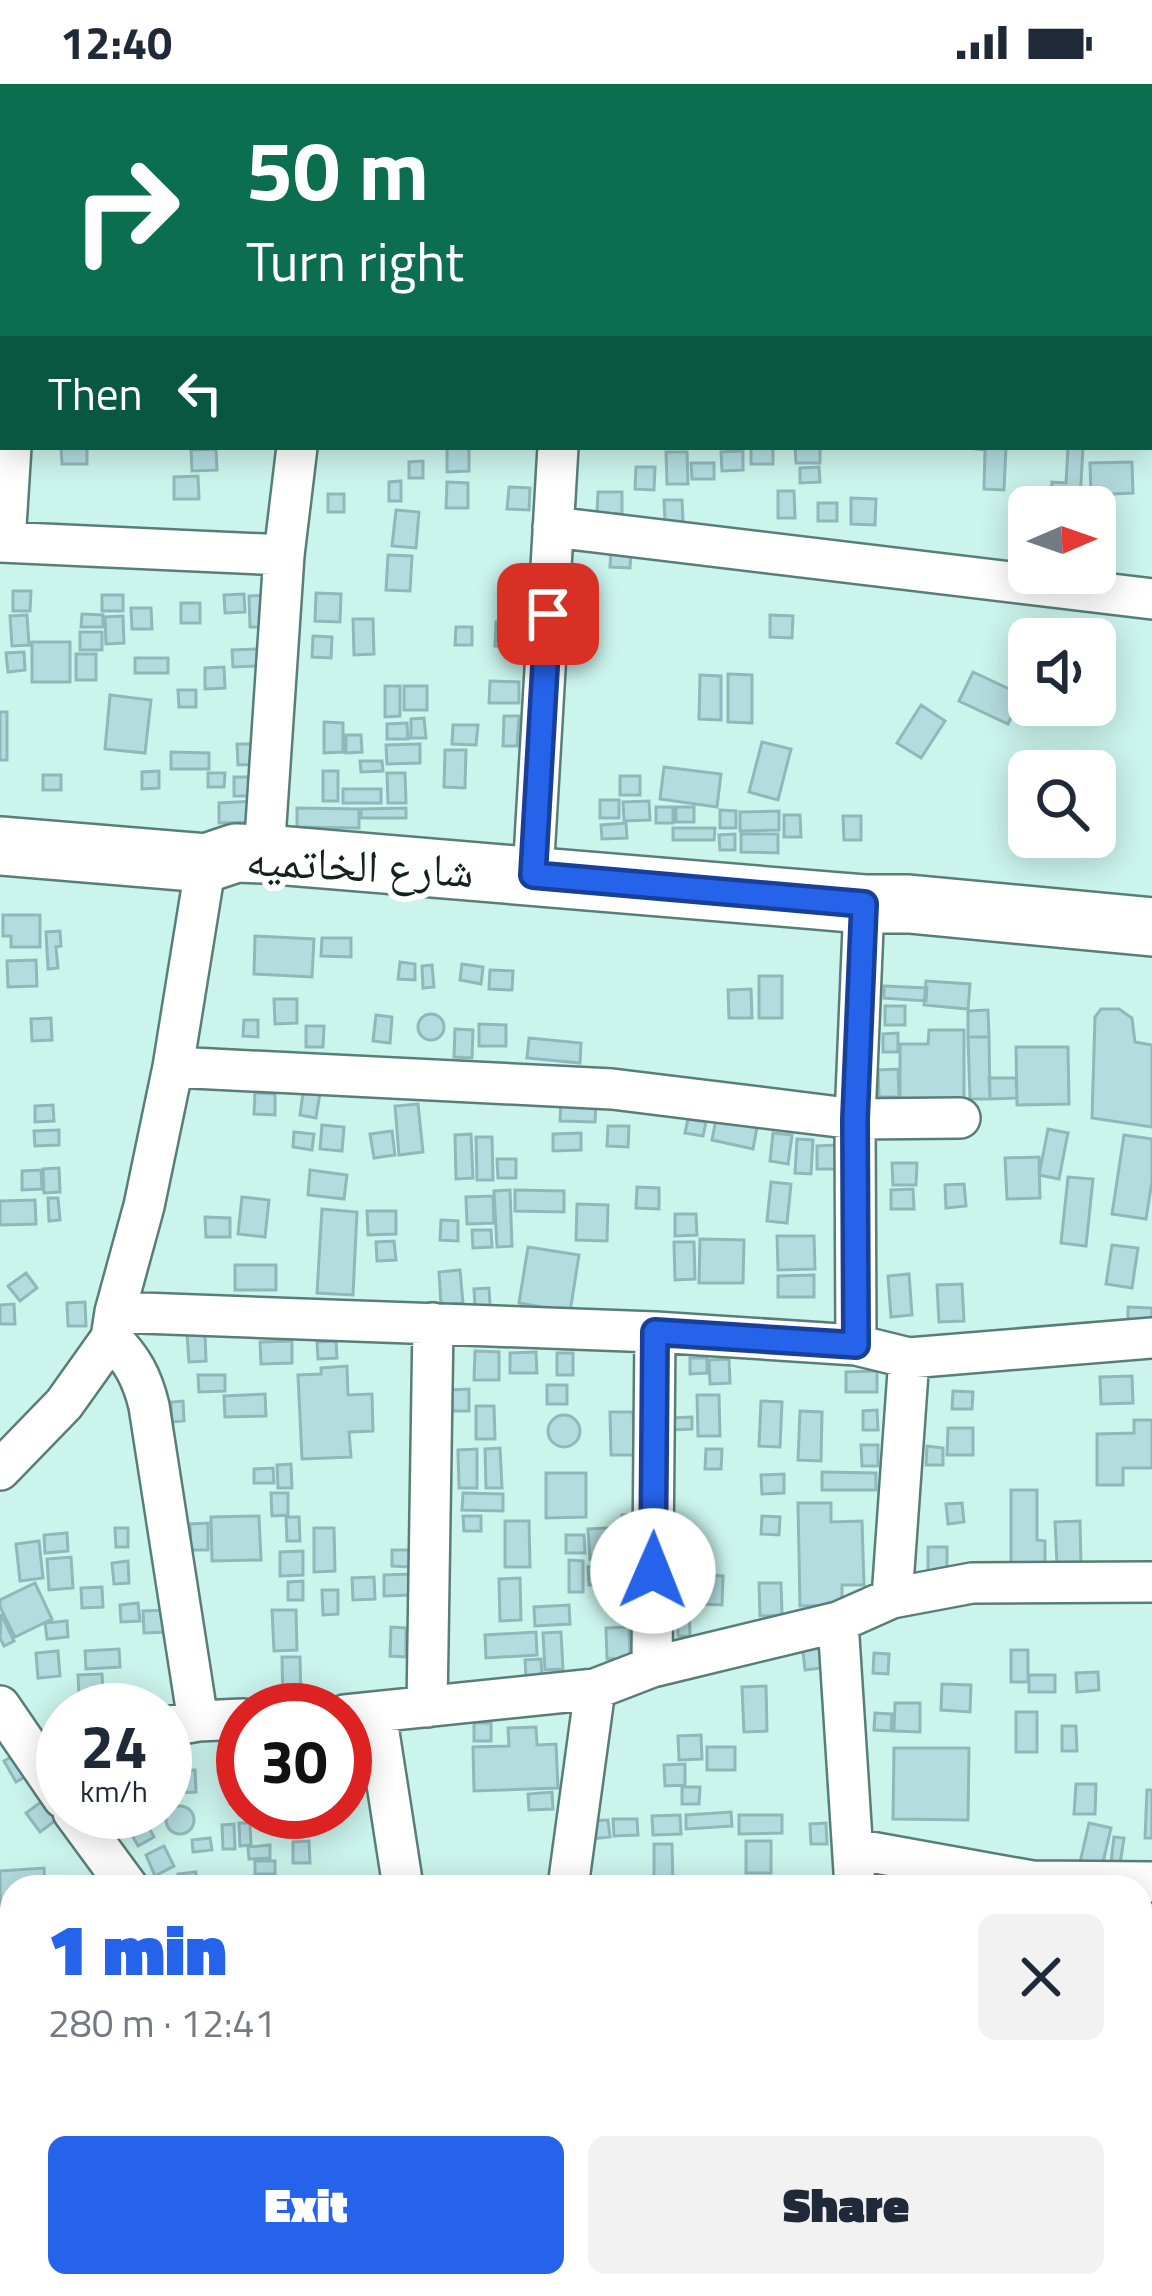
<!DOCTYPE html>
<html lang="en">
<head>
<meta charset="utf-8">
<style>
	:root { --surface:#fff; --page:#f2f2f3; --text:#1f2937; --muted:#747a83; --accent:#2563eb }
	body { margin:0; font-family:"Titillium Web","Noto Naskh Arabic",sans-serif; background:var(--page); color:var(--text); height:100vh; display:flex; flex-direction:column; font-size:45px; white-space:nowrap }
	* { box-sizing:border-box; margin:0 }
	p { font-size:39px; color:var(--muted) }
	.icon { flex:none; width:66px; height:66px; fill:none; stroke:currentColor; stroke-width:2; stroke-linecap:round; stroke-linejoin:round }
	.map { position:relative; flex:1; overflow:hidden }
	.panel { position:absolute; left:0px; top:1791px; width:1152px; height:423px; display:flex; flex-direction:column; background:var(--surface); border-radius:36px 36px 0 0; box-shadow:0 6px 30px #0003 }
	.panel>* { flex:none }
	.hud { position:absolute; left:0px; top:0px; width:1152px; height:366px; box-shadow:0 6px 30px #0003; background:#0b6e4f; color:#fff; overflow:hidden }
	.needle { width:78px; rotate:88deg }
	.controls { position:absolute; left:1008px; top:402px; display:grid; gap:24px }
	.controls a { display:grid; place-items:center; width:108px; height:108px; border-radius:18px; background:var(--surface); box-shadow:0 6px 30px #0003; font-size:60px }
	.speed { position:absolute; left:36px; top:1599px; display:flex; gap:24px; font-size:60px; font-weight:700; text-align:center }
	.speed>* { display:grid; place-content:center; width:156px; height:156px; border-radius:50%; background:var(--surface); box-shadow:0 6px 30px #0003; line-height:1 }
	.speed small { font-size:30px; font-weight:400 }
	.speed .limit { border:18px solid #d22; background:#fff; color:#111 }
	.pin { position:absolute; display:grid; place-items:center; width:102px; height:102px; color:#fff; margin:-51px; border-radius:24px; box-shadow:0 6px 18px #0006 }
	.me { position:absolute; width:132px; margin:-66px; rotate:1deg; stroke-linejoin:round; filter:drop-shadow(0 0 9px #0008) }
	.turn { display:flex; align-items:center; gap:42px; height:252px; padding:0 48px; font-size:54px }
	.turn .icon { width:156px; height:156px; stroke-width:2.5 }
	.turn b { display:block; font-size:84px; line-height:102px }
	.then { display:flex; align-items:center; height:114px; padding:0 48px; background:#0003; gap:24px; font-size:45px }
	.round { display:grid; place-items:center; flex:none; width:126px; height:126px; border-radius:18px; background:var(--page) }
	.headline { display:flex; align-items:center; justify-content:space-between; height:204px; padding:0 48px }
	h1 { font-size:72px; font-weight:800; line-height:90px; color:var(--accent) }
	.button { display:flex; gap:24px; margin-top:auto; padding:24px 48px }
	.button a { flex:1; height:138px; border-radius:18px; background:var(--accent); color:#fff; font-size:48px; font-weight:800; line-height:138px; text-align:center }
	.button a+a { background:var(--page); color:var(--text) }
	.status { display:flex; justify-content:space-between; align-items:center; height:84px; padding:0 60px; background:var(--surface); direction:ltr }
	.status svg { height:33px; fill:currentColor }
	.map>svg:first-child { display:block }
	.building { fill:#b3dcdf; stroke:#90b8bb; stroke-width:3 }
	.lines { fill:none; stroke-linecap:round; stroke-linejoin:round }
	.street-casing { stroke:#597e78; stroke-width:44 }
	.secondary-casing { stroke:#597e78; stroke-width:62 }
	.street { stroke:#fff; stroke-width:39 }
	.secondary { stroke:#fff; stroke-width:57 }
	.route-casing { stroke:#184099; stroke-width:30 }
	.route { stroke:#2563eb; stroke-width:21 }
	.labels { text-anchor:middle; dominant-baseline:central; stroke-width:12; stroke-linejoin:round; paint-order:stroke }
	.street-label { font-size:45px; fill:#12221f; stroke:#fff }
</style>
</head>
<body>
<div class="status"><b>12:40</b><svg viewBox="0 0 49 12"><path d="M0 12V9h3v3zM5 12V6h3v6zM10 12V3h3v9zM15 12V0h3v12zM26 1h20v11H26zM47 4h2v5h-2z"/></svg></div>
<div class="map">
<svg width="1152" height="2212" viewBox="0 0 1152 2212">
	<rect width="100%" height="100%" fill="#cbf4ed"/>
	<path class="building" d="M61,363h26v17h-25z
		M447,363h22v24l-22,1z
		M751,363h22v17h-22z
		M795,363h25v16h-24z
		M960,363h46l-2,43 -20,-1 1,-39z
		M1068,363h15l-3,53 -29,-1 1,-17 14,1z
		M216,365l1,21 -25,1 -1,-21z
		M743,367v19l-21,1 -1,-19z
		M666,368h21l1,32h-21z
		M423,377v17h-14v-16z
		M1132,378l1,31 -42,2 -1,-32z
		M691,379h23v16h-22z
		M636,383h19l-1,23 -19,-1z
		M819,383l1,15 -20,1v-15z
		M198,392l1,23h-25v-22z
		M401,397v20h-12v-19z
		M447,398l21,1v25h-22z
		M509,403l21,1 -1,22 -22,-1z
		M778,407h16l1,27h-17z
		M598,408h24v22l-25,-1z
		M328,410h16v18h-16z
		M851,414l25,1 -1,26 -24,-1z
		M664,416h18l1,21 -18,1z
		M818,419h19v18h-19z
		M1095,425h8l1,49 -9,-1z
		M396,426l23,2 -3,36 -24,-2z
		M611,467l20,2 -1,15 -20,-1z
		M388,471l24,1 -2,35 -24,-1z
		M13,507h18l-1,20h-17z
		M316,509l25,1 -1,28 -25,-1z
		M244,510l1,18 -20,1 -1,-18z
		M102,511h21v16h-21z
		M271,511l1,32h-22l-1,-31z
		M181,519h19v20h-19z
		M131,524h20l1,21h-20z
		M82,530l21,1v12h-22z
		M27,531l2,30 -17,1 -2,-30z
		M770,531l23,1 -1,22 -22,-1z
		M123,532l1,27 -18,1 -1,-27z
		M353,535h20l1,35 -20,1z
		M496,538l33,2 -1,23 -33,-1z
		M456,543h16v18h-17z
		M80,548h22v18h-22z
		M313,552l19,1 -1,21 -19,-1z
		M32,558h38v40h-38z
		M259,565v17l-26,1 -1,-17z
		M24,568l1,18 -17,2 -2,-19z
		M76,570h20v26h-20z
		M135,574h33v15h-33z
		M224,583l1,21 -20,1v-21z
		M973,588l49,23 -14,29 -49,-23z
		M728,590l24,1v48l-24,-1z
		M700,591l21,1v44l-22,-1z
		M490,597l29,1v21h-30z
		M385,602h15v30l-15,1z
		M404,602h23v24h-23z
		M178,606h18v17h-17z
		M110,611l41,5 -6,53 -40,-4z
		M921,621l24,16 -24,37 -24,-15z
		M0,628h7v48h-7z
		M504,632h15l-2,30h-14z
		M424,634l2,20h-15v-19z
		M324,638l19,1v29l-19,1z
		M407,639l1,16h-21v-15z
		M453,641h25l-2,20 -24,-1z
		M346,651h15l1,17 -16,1z
		M762,658l29,7 -13,51 -29,-8z
		M237,660h23v20l-22,1z
		M420,660v19l-33,1 -1,-19z
		M445,666h21l-1,38 -21,-1z
		M171,668l38,1v16h-38z
		M360,677h22l1,10 -22,1z
		M664,683l57,7 -4,33 -57,-8z
		M159,687v17l-17,1v-17z
		M323,687h15v30h-15z
		M208,689h17l-1,14h-16z
		M387,689h18l1,30h-18z
		M43,691h18v15h-18z
		M620,692h20v19h-20z
		M234,693h23v19h-23z
		M343,705h38v14h-38z
		M600,716h19v18h-19z
		M257,717v21l-38,1v-20z
		M649,717l1,19 -26,1 -1,-19z
		M656,723h17v16h-17z
		M676,723h18v15h-18z
		M297,724l62,1v19l-62,-1z
		M406,724v10h-45v-9z
		M720,726l16,1v17h-16z
		M779,727v19l-39,1v-19z
		M784,731h16l1,22h-17z
		M843,732h18v24h-17z
		M626,739l1,15 -25,1 -1,-14z
		M673,744h42l-1,12h-41z
		M735,750v16h-15l-1,-15z
		M741,750h37v19l-37,-1z
		M3,831h37v32h-29v-11h-8z
		M60,847l1,15 -5,1 2,21 -10,1 -2,-37z
		M255,852l59,3 -2,38 -58,-3z
		M322,854h29v19l-30,-1z
		M36,876l1,26 -29,1 -1,-26z
		M400,878l15,2v16l-17,-1z
		M462,880l21,3 -2,17 -21,-4z
		M432,881l2,22 -11,1 -1,-22z
		M490,886l23,1 -1,19 -23,-1z
		M759,892h23v42h-23z
		M926,897l44,3 -2,25 -44,-4z
		M884,902l43,2 -1,13 -42,-3z
		M751,905l1,29h-23l-1,-28z
		M274,915h23v24l-22,1z
		M885,922h20v19h-20z
		M1101,925h18l13,9 3,24 17,3v82l-60,-9 3,-101z
		M988,926l1,27h-21v-26z
		M418 943a13 13 0 1 1 26 0a13 13 0 1 1-26 0Z
		M376,931l16,2 -2,26 -17,-2z
		M51,934l1,22 -20,1 -1,-22z
		M244,936h14v17l-15,-1z
		M479,940l27,1v21h-27z
		M306,942h18l-1,21h-17z
		M455,945l18,1 -1,28 -18,-1z
		M929,946h35v79h-64v-65h28z
		M898,949v19h-15v-18z
		M968,953h21l1,62h-20z
		M529,954l52,5 -1,20 -53,-5z
		M1016,963h52l1,57 -52,1z
		M898,985l1,28h-20l-1,-27z
		M989,994h27l1,20 -27,1z
		M304,1001l17,2 -5,31 -16,-3z
		M255,1009l20,1v21l-21,-1z
		M561,1016l35,1 -1,21 -35,-1z
		M418,1020l5,48 -24,3 -4,-49z
		M53,1021l1,16 -19,1v-16z
		M718,1024l41,9 -6,32 -41,-9z
		M688,1035l18,3 -3,14 -18,-3z
		M322,1041l22,2 -2,24 -22,-2z
		M608,1042h21l-1,21 -21,-1z
		M1048,1045l20,4 -9,46 -20,-4z
		M59,1046v15l-24,1 -1,-15z
		M392,1047l3,24 -21,3 -4,-24z
		M294,1048l20,2 -2,16 -19,-3z
		M581,1049v17l-28,1v-17z
		M773,1049l19,2 -4,29 -18,-3z
		M471,1050l2,44 -17,1 -1,-44z
		M1124,1051l28,4v42l-6,38 -34,-5z
		M476,1053h16l1,43h-16z
		M797,1055l16,1 -2,34 -16,-1z
		M837,1061l1,24h-21v-23z
		M1039,1073l1,41 -33,1 -2,-41z
		M497,1075h19v19h-18z
		M892,1079h25l-1,22h-23z
		M59,1084l1,24 -16,1 -1,-24z
		M41,1086l1,19 -20,1v-19z
		M310,1086l37,5 -3,24 -36,-4z
		M1068,1093l25,2 -7,67 -25,-3z
		M771,1098l20,2 -4,39 -20,-2z
		M964,1100l2,22 -20,2 -1,-23z
		M637,1103l22,1v21l-23,-1z
		M913,1105l1,20h-23v-19z
		M510,1106l2,56 -15,1 -3,-56z
		M515,1106l49,1v21l-49,-1z
		M493,1112l1,27 -27,1 -1,-27z
		M242,1113l27,3 -4,37 -27,-3z
		M48,1114h10l2,22 -11,1z
		M35,1116l1,24 -36,1v-24z
		M577,1120l31,1 -1,36 -31,-1z
		M322,1125l35,3 -4,83 -36,-2z
		M367,1127h29v23l-28,1z
		M675,1130h21l1,21 -22,1z
		M205,1133l25,1v19h-24z
		M441,1136l17,1v20l-18,-1z
		M472,1146h19l1,17 -19,1z
		M777,1152h37l1,33 -37,1z
		M700,1155l44,1 -1,43h-44z
		M394,1157l2,19 -19,1 -1,-19z
		M674,1158h20l1,37 -20,1z
		M1112,1161l26,3 -6,40 -26,-4z
		M528,1163l51,8 -9,57 -51,-9z
		M235,1181h41v25h-41z
		M460,1186l3,33 -22,2 -2,-33z
		M26,1189l11,15 -17,13 -12,-15z
		M909,1190l3,41 -21,2 -3,-41z
		M814,1191v22h-36v-21z
		M962,1200l2,37 -25,1 -2,-37z
		M489,1204l1,17 -15,1 -1,-17z
		M85,1218l1,24h-18l-1,-23z
		M14,1220l1,20h-15v-19z
		M1128,1223l24,1v15h-24z
		M205,1249l1,28 -17,1 -2,-28z
		M292,1257v22l-31,1 -1,-22z
		M336,1257l1,17 -19,1 -1,-17z
		M475,1267l24,1v28h-25z
		M536,1268l1,21h-27v-20z
		M557,1269h16v22h-16z
		M690,1274h17v15l-17,1z
		M729,1275l1,24 -20,1 -1,-24z
		M347,1282l1,29 24,-1 1,37 -24,1 2,25 -49,2 -4,-84 23,-1v-6z
		M877,1287v21h-31v-20z
		M198,1291h27v16l-26,1z
		M1132,1292l1,27 -32,1 -1,-27z
		M547,1301h20v19h-20z
		M469,1305v22h-21v-21z
		M953,1307l20,1 -1,17h-20z
		M265,1310l1,22 -41,1 -1,-21z
		M697,1311h22l1,41h-22z
		M183,1317l1,20 -12,1 -1,-20z
		M761,1317l21,1 -2,45 -21,-1z
		M476,1322h18l1,33h-19z
		M877,1326l1,20h-15v-19z
		M800,1327l22,1 -1,49 -23,-1z
		M610,1328h23l2,43h-24z
		M548 1347a16 16 0 1 1 32 0a16 16 0 1 1-32 0Z
		M692,1333v12l-24,1v-12z
		M1134,1336h18v48h-29v17h-26v-51l37,-1z
		M948,1344h25v27h-26z
		M861,1361h17v21h-16z
		M927,1362l16,2v17h-17z
		M500,1364l2,40h-16l-1,-39z
		M477,1365v39h-18l-1,-38z
		M706,1365h16l-1,20h-16z
		M291,1380l1,24h-14l-1,-23z
		M273,1384l1,15h-20v-14z
		M822,1388l54,1v17h-54z
		M546,1389h40v44l-40,1z
		M784,1390v19l-22,1 -1,-19z
		M1011,1406h26v50l8,1v28h-34z
		M271,1409h17v22l-16,1z
		M463,1409l40,1v17l-41,-1z
		M798,1419h33v19l31,-1 2,64h-22v20l-42,1z
		M962,1419l2,19 -16,2 -2,-20z
		M622,1431h16l1,36h-16z
		M259,1432l2,44 -49,1 -1,-44z
		M463,1432h18v15h-17z
		M762,1432l18,1 -1,18 -18,-1z
		M286,1433h13l1,24h-13z
		M505,1437h24l1,46h-25z
		M1080,1437l1,43 -24,1 -2,-43z
		M208,1439v27h-17l-1,-26z
		M115,1444h13v19h-12z
		M314,1444h20l1,43 -21,1z
		M608,1444l2,29 -20,2 -2,-30z
		M67,1449l1,18 -23,2 -1,-18z
		M566,1451h18l1,18h-19z
		M39,1457l4,37 -23,3 -4,-37z
		M928,1463h19v30h-19z
		M392,1466h17v17l-17,-1z
		M303,1467v24l-23,1v-24z
		M71,1473l2,31 -24,2 -2,-31z
		M569,1476l14,1v31h-14z
		M128,1477l1,22 -15,1 -2,-21z
		M609,1482l1,19h-21l-1,-18z
		M411,1490v21l-27,1v-21z
		M701,1491l22,1 -1,29 -23,-1z
		M374,1493l1,22 -22,1 -1,-22z
		M520,1494l1,42 -21,1 -1,-42z
		M303,1497v19h-15v-18z
		M35,1499l17,36 -37,18 -15,-30v-7z
		M759,1499h22l1,32 -22,1z
		M102,1503l1,20 -21,1 -1,-20z
		M322,1506h16v24l-15,1z
		M138,1519l2,18 -19,1 -1,-17z
		M569,1521l1,19 -35,2 -1,-19z
		M677,1524h12l1,28h-12z
		M168,1526l1,22 -25,1 -1,-22z
		M272,1526h24l1,40 -23,1z
		M1,1530l13,27 -10,5 -4,-8z
		M67,1537l1,16 -21,2 -2,-16z
		M391,1543l15,1v29l-16,-1z
		M629,1543l1,31 -23,1 -1,-31z
		M536,1548l1,23 -51,3 -1,-23z
		M561,1548l2,37 -18,1 -2,-37z
		M827,1557l2,26 -24,3 -3,-27z
		M119,1565l1,18 -34,2 -1,-18z
		M1011,1566h17v32h-17z
		M58,1567l2,25 -22,2 -2,-25z
		M874,1569l15,1 -1,20 -15,-1z
		M282,1573h18l1,44h-18z
		M541,1575l1,18h-16l-1,-17z
		M1098,1588l1,18 -22,2 -1,-19z
		M102,1590l1,19 -24,1 -1,-19z
		M1029,1591h26v17h-26z
		M942,1600l29,1 -1,27 -29,-2z
		M766,1602l1,45 -23,1 -2,-45z
		M107,1605h20l1,21h-20z
		M895,1619h25v29l-26,-1z
		M1016,1628h21v40h-21z
		M875,1629l17,1 -1,17 -17,-1z
		M474,1639h17v18h-17z
		M1062,1642h14l1,25h-15z
		M536,1643l1,18 19,-1 2,44 -84,3 -1,-44 36,-1 -1,-18z
		M701,1651l1,24 -23,1 -1,-24z
		M707,1663h28v23h-28z
		M894,1664h75l-1,72 -75,-1z
		M18,1669l12,21 -14,8 -12,-21z
		M243,1673v20h-16l-1,-19z
		M685,1680v21l-20,1 -1,-21z
		M195,1686l1,22 -23,1 -1,-22z
		M1076,1700h20l-1,30h-21z
		M229,1702h14v18h-13z
		M682,1703h18l-1,17h-17z
		M1147,1706h5v48h-7z
		M552,1708l1,17 -24,1 -1,-16z
		M45,1715l14,19 -19,14 -14,-19z
		M166 1736a14 14 0 1 1 28 0a14 14 0 1 1-28 0Z
		M287,1728h22v12l-21,1z
		M731,1728l1,14 -46,3v-14z
		M142,1731l12,22 -16,9 -12,-22z
		M680,1731l1,19 -28,1 -1,-19z
		M739,1731h43v18l-43,1z
		M613,1735h24l1,16 -24,1z
		M608,1736l2,17 -20,2 -2,-18z
		M239,1739h11l1,22 -11,1z
		M826,1739l1,21h-16l-1,-20z
		M1089,1739l22,5 -10,43 -22,-4z
		M234,1740l1,25h-12l-1,-24z
		M1114,1753l10,1 -4,26 -9,-2z
		M210,1754l2,12 -19,2 -1,-12z
		M309,1757l1,22h-17v-21z
		M746,1757h25v32h-25z
		M654,1760h18l1,41h-19z
		M270,1761v13l-21,1 -1,-12z
		M164,1762l10,20 -19,10 -9,-21z
		M255,1777h20v13h-20z
		M44,1784l1,19h-33v17l-12,1v-34z
		M196,1788l1,15h-18l-1,-13z
		M1140,1830h12v30h-12z
		M2,1963h10v45h-8z
		M1140,1966h12v56l-12,-1z
		M12,2032v64l-8,1 -4,-23v-40z"/>
	<g class="lines">
		<defs>
			<path id="street" d="M282,0l15,3
				M557,0v3
				M823,0v3
				M1100,0v3
				M0,15h3
				M1149,120h3
				M1149,250l3,1
				M553,443l599,72
				M0,458l284,13
				M5,458l6,-95
				M264,770l20,-299 13,-108
				M533,791l25,-428
				M173,983l439,22 243,30 105,-1
				M115,1228l540,20 201,13 53,13 243,-20
				M111,1254c21,21 31,39 38,68l49,315
				M856,1261l-1,-226 9,-215
				M0,1386l64,-66 47,-66 4,-26 29,-106 29,-139 33,-204
				M892,1514l17,-240
				M838,1538l17,265
				M652,1583l3,-335
				M0,1622l63,92
				M427,1623l6,-384
				M376,1629l27,174
				M345,1631l250,-26 57,-22 186,-45 54,-24 80,-15 180,-1
				M165,1643l33,-6 45,-2
				M73,1728l55,75
				M854,1765l178,32 120,1
				M568,1803l27,-198
				M0,1889l12,-2
				M1140,1954h12
				M0,2138l12,2
				M1140,2190h12
				M376,2202l12,10
				M514,2212l1,-10
				M610,2212l68,-5 10,5
				M916,2212l18,-10"/>
			<path id="secondary" d="M0,762l206,17 30,-10 28,1 600,50h45l243,23"/>
		</defs>
		<use href="#street" class="street-casing"/>
		<use href="#secondary" class="secondary-casing"/>
		<use href="#street" class="street"/>
		<use href="#secondary" class="secondary"/>
	</g>
	<g class="lines">
		<defs>
			<path id="route" d="M548,530l-15,261 331,29 -9,215 1,226 -201,-13 -2,239"/>
		</defs>
		<use href="#route" class="route-casing"/>
		<use href="#route" class="route"/>
	</g>
	<g class="labels">
		<g class="street-label">
			<text transform="translate(360 780) rotate(3)">شارع الخاتميه</text>
		</g>
	</g>
</svg>
<div class="controls">
<a><svg class="needle" viewBox="-14 -14 28 28"><path d="M0-13l5 13h-10z" fill="#e53935"/><path d="M0 13l5-13h-10z" fill="#747a83"/></svg></a>
<a><svg class="icon" aria-label="sound" viewBox="0 0 24 24"><path d="M4 9h4l5-4v14l-5-4H4zM17 9q2 3 0 6"/></svg></a>
<a><svg class="icon" aria-label="search" viewBox="0 0 24 24"><circle cx="10" cy="10" r="6"/><path d="M15 15l6 6"/></svg></a>
</div>
<div class="speed"><div>24<small>km/h</small></div><div class="limit">30</div></div>
<div class="pin" style="left:548px;top:530px;background:#d93025"><svg class="icon" aria-label="arrive" viewBox="0 0 24 24"><path d="M6 21V4h12l-3 4 3 4H6"/></svg></div>
<svg class="me" style="left:653px;top:1487px" viewBox="-20 -20 40 40"><circle r="19" fill="#fff"/><path d="M0-13L10 11 0 6-10 11z" fill="#2563eb"/></svg>
<div class="hud">
<div class="turn"><svg class="icon" aria-label="right" viewBox="0 0 24 24"><path d="M7 20v-9h11M14 6l5 5-5 5"/></svg><div><b>50 m</b>Turn right</div></div>
<div class="then">Then<svg class="icon" aria-label="left" viewBox="0 0 24 24"><path d="M17 20v-9H6M10 6l-5 5 5 5"/></svg></div>
</div>
<section class="panel">
<div class="headline"><div><h1>1 min</h1><p>280 m · 12:41</p></div><a class="round"><svg class="icon" aria-label="close" viewBox="0 0 24 24"><path d="M6 6l12 12M18 6L6 18"/></svg></a></div>
<div class="button"><a>Exit</a><a>Share</a></div>
</section>
</div>
</body>
</html>
